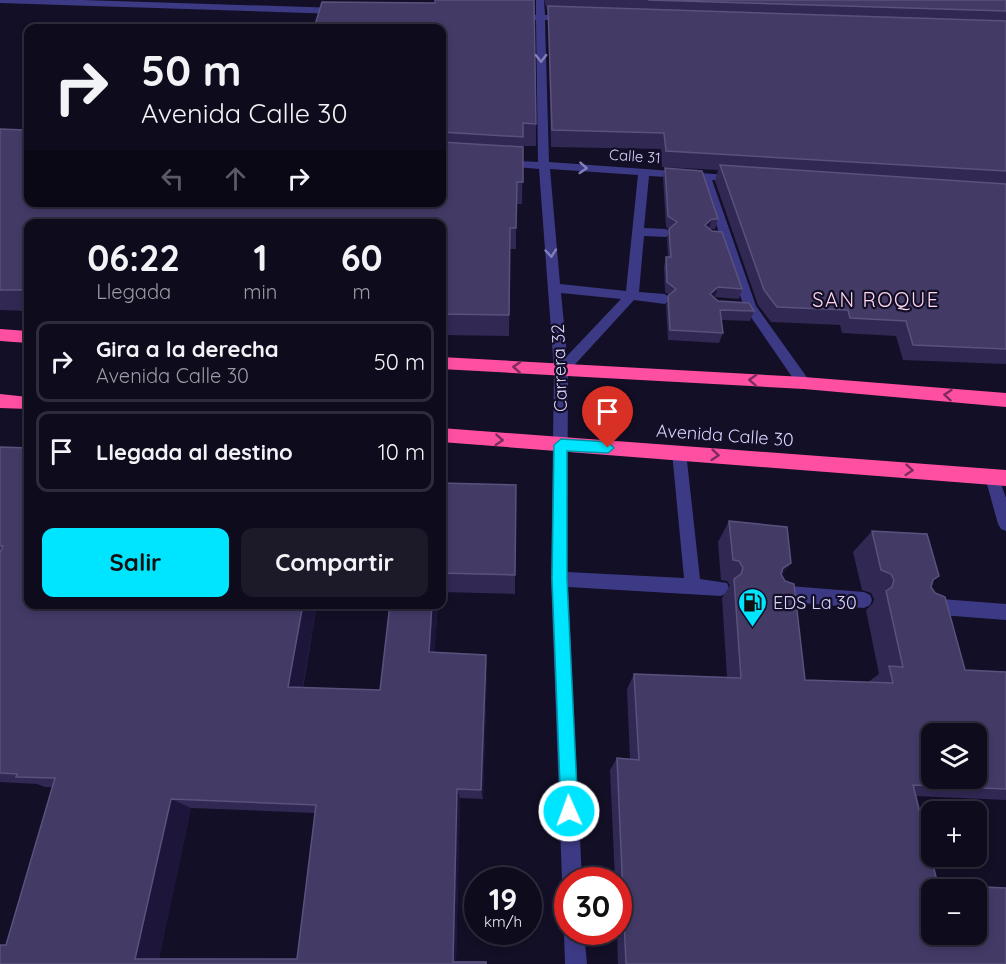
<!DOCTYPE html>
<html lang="es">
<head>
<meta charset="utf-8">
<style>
	:root { --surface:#0e0b1c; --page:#1c1929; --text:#f1f3f6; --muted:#9b9ba3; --line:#2e2b3b; --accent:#00e5ff }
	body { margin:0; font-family:Quicksand,sans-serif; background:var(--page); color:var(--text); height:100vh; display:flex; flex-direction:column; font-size:22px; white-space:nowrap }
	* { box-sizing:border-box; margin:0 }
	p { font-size:20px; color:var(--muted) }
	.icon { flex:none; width:33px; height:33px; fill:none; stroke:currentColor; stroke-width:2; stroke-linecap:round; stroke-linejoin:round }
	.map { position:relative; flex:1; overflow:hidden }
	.side { position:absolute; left:24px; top:219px; width:422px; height:390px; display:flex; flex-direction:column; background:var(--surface); border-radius:12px; box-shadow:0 3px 9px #0003,0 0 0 2px var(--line) }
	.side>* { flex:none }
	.guide { position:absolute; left:24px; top:24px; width:422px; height:183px; border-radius:12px; box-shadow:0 3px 9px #0003,0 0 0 2px var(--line); background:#0e0b1c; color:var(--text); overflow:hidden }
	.tools { position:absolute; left:921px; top:723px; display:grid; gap:12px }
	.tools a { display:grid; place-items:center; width:66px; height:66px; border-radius:12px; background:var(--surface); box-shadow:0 3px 9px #0003,0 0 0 2px var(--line); font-size:30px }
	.speed { position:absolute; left:464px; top:867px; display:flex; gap:12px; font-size:30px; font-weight:700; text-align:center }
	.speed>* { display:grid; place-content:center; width:78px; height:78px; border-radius:50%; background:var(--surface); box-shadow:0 3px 9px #0003,0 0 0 2px var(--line); line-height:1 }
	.speed small { font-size:15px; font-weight:400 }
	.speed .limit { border:9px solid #d22; background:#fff; color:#111 }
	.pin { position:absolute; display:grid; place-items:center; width:51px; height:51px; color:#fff; margin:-62px -26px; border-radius:50% 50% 50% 0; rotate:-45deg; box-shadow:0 0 6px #0007 }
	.pin .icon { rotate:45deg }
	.me { position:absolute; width:66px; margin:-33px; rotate:358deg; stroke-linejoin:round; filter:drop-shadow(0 0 4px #0008) }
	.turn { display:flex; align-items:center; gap:21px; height:126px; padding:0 18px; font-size:27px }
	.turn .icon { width:78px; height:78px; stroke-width:2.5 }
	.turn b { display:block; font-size:42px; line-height:51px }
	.lanes { display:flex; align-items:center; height:57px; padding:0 18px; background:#0003; justify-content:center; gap:30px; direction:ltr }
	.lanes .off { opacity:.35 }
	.eta { display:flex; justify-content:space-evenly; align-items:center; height:102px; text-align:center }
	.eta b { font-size:36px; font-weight:700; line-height:42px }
	.cta { display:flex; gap:12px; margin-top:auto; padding:12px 18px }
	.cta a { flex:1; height:69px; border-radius:12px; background:var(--accent); color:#111; font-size:24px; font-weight:700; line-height:69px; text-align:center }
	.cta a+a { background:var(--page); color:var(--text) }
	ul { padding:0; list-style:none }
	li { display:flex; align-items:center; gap:18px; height:81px; margin:0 12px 9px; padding:0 6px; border:3px solid var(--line); border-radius:12px }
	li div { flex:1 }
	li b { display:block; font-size:22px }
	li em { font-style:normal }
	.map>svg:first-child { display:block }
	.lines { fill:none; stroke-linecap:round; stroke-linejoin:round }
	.minor { fill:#3d3a85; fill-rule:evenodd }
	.highway { fill:#ff4fa3; fill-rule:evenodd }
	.wall { fill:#312854; fill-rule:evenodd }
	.shaded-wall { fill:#1d163a }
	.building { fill:#433a66; stroke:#5a527e; stroke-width:1.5; fill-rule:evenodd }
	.oneway { stroke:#837fbc }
	.oneway2 { stroke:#7d2c5e }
	.route { fill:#00e5ff; stroke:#0095a6; stroke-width:1.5 }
	.labels { text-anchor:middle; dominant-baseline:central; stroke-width:4.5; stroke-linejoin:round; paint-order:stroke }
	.far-street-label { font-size:15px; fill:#d9d4ff; stroke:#130f26 }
	.street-label { font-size:18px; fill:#d9d4ff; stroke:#130f26 }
	.poi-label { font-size:18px; fill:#d9d4ff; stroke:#130f26; text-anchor:start }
	.neighbourhood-label { font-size:20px; letter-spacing:1.5px; fill:#ffd6f0; stroke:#130f26 }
</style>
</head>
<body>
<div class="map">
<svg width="1006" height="964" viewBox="0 0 1006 964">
	<rect width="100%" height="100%" fill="#130f26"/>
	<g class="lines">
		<path class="minor" d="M0,0h83l256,8 5,3 -5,3 -339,-11z
			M536,0h8l1,15h22l5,3 -5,3 -22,-1 4,142 192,14v4l-4,2 -25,-2 44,126 55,77 -2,4h-10l-55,-80 -43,-128 -52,-3 -5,52 22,1 6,4 -6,4 -22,-1 -5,56 26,2 6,5 -6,5 -31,-4 -66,72 -1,200 117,6 -12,-126 2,-4h10l2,4 14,127 27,4 2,5 -2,5 -6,3 -153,-9 14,293h-15v8l-5,-8 -11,-301 3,-209 -15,-201 -35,-3 -5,-3 5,-3 34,2 -2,-142h-20l-5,-3 5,-3 20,1zM550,169l88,6 -12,116 -66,-7zM561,293l60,6 -54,57z
			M992,471l5,2 9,25v33l-5,-2 -3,-5 -13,-47 2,-4z
			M777,585l87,7 6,3 2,5 -2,5 -6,3 -87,-7 -6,-3 -2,-5 2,-5z
			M928,598l78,6v16l-78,-6 -6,-3 -2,-5 2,-5z
			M567,925v7h17l3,32h-22l-1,-32z"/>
		<path class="highway" d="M0,329l28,2v12l-28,-2z
			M441,357l363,20 202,16v14l-202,-18 -363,-20z
			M0,394l28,3v12l-28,-1z
			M441,428l565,42v16l-565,-44z"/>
	</g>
	<path class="wall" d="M435,0h99l2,124v22h-13l-1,58h-6v45h-6l-1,87 -68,-1v-111h-413v87l-28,-1v-181l441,73v-174l-6,-25z
		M544,0h462v364l-103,-4 -7,-24 -54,-3 -2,-8 -69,-3 -13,-17 -43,-124 3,-11 -56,-3 -1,-18 -110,-2 -3,-134z
		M665,168l53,51 -3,10h-5l32,60 -3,10 -24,-2 -1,1 4,3 36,10 -4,10 -29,-1 2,13 -4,10 -51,-3 -2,-34 3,-11 -4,-3 -1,-25 2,-10h2l-1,-18 2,-10 -3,-2 -3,-49z
		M0,447l28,157h410l-4,49 52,2 1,16 -4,128 -23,-1 -4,163h31v3h-487l53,-177h-8l-8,-3 -37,-2zM317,605l73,2 -10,83 -77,-2zM191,808l124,5 -18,146 -138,-1z
		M441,483l74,92v19l-74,-2z
		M729,521l62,42 -9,12 23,105 63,2 11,-8 -13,-64 7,-7 1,-4 -3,-6 -9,-3 -9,-38 19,-21 61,51 -2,5 34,83 41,2v128l-90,-4 22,89 68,79h-388l-1,-32h1v-52h-3l-5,-110 7,-12 13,1 -3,-70 7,-15 93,3 -5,-79 8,-13 -3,-4 -6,-1 -3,-38z"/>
	<path class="shaded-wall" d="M712,219l-3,10 -4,-4z
		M718,287l-3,10 -8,7 3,-10z
		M791,563l-15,20 7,-15z
		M303,604h13l1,1 -17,97 -12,-15z
		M432,604h6l-5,65 -4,-17z
		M486,655l1,16 -4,128 -2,-9z
		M457,789l3,9 -4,163 -3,1z
		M171,799l20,9 -32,150 -24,1z"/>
	<path class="building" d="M435,0h99l2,124 -13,-1v14l-82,-5v-104h-127l8,-26 113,1z
		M648,0h358v11z
		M548,6l458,15v150l-340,-20 -2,-18 -112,-3z
		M28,124v78h413v-60l82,5v35h-6l-1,46h-6l-1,87 -68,-1v-90h-413v66h-28v-161l25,1z
		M720,165l286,19v165l-93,-4 -7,-24 -56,-3 -2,-8 -71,-3 -13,-17z
		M665,168l37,3 16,48h-6l-7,6 7,6 10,1 20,57 -24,-2 -8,7 8,7 31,2 5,8 -34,-1 3,23 -53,-3 -2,-34 8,-7 -9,-7 -1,-25h5l-2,-28 8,-7 -9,-6z
		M0,447l28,1v3l-2,6h2v147h275l-15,83 92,3 10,-86h42l-3,48 57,3 -5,135 -24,-1 -4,173h33v2h-486v-19h6l49,-167 -39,-1 1,-3 -17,-1v-220l3,-7h-3zM171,799l145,6 -19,154h-162z
		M441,483l75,2 -1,90 -74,-2z
		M729,521l58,6 4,36 -8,5 -2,6 4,7 9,3 11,96 88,3 -4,-17 14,1 -17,-76 6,-4 2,-7 -3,-6 -10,-4 -9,-39 55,3 12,42 -6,4 -2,7 4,6 10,4 20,73 41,2v117l-93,-4 25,100 68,3v76h-380l-9,-206 22,2 -5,-86 107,4 -7,-99 7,-5 2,-6 -4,-7 -6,-1zM932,734h44v44h-44zM932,890h44v44h-44z"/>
	<defs><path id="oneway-chevron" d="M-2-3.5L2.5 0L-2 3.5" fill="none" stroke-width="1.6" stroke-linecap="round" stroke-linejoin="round" transform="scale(1.5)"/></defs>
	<g class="oneway">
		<use href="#oneway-chevron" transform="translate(541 58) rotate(89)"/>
		<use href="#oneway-chevron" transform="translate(583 168) rotate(4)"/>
		<use href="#oneway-chevron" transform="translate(551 253) rotate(85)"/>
	</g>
	<g class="oneway2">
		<use href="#oneway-chevron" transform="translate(517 367) rotate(-176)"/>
		<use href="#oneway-chevron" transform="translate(753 380) rotate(-177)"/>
		<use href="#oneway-chevron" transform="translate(948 395) rotate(-175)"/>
		<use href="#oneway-chevron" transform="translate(499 440) rotate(4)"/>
		<use href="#oneway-chevron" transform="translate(715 455) rotate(5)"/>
		<use href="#oneway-chevron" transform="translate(909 470) rotate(5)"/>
	</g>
	<path class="route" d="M561,439l47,3 6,6 -6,5 -41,-2v128l11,232 -3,6 -6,2 -6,-2 -2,-6 -9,-232 2,-134z"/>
	<defs>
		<symbol id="fuel-pin" viewBox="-11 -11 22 30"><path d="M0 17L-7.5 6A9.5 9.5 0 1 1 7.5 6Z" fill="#00e5ff" stroke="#130f26"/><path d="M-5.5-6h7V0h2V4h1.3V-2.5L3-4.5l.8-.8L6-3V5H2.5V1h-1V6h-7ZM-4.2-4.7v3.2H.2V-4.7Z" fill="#111"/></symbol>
	</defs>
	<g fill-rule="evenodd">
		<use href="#fuel-pin" x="736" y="586" width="33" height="45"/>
	</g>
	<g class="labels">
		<g class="far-street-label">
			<text transform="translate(635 156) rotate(4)">Calle 31</text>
		</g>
		<g class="street-label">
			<text transform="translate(559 368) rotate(-92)">Carrera 32</text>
			<text transform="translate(725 435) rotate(4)">Avenida Calle 30</text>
		</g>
		<g class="poi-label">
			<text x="773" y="602">EDS La 30</text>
		</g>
		<g class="neighbourhood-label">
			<text x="876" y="299">SAN ROQUE</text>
		</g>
	</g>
</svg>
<div class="tools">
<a><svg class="icon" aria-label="layers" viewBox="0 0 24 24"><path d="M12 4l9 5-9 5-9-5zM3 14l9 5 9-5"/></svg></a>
<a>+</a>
<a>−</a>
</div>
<div class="speed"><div>19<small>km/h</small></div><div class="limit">30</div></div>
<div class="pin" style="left:608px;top:448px;background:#d93025"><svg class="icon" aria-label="arrive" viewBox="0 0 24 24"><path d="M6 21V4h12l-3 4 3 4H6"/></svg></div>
<svg class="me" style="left:569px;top:811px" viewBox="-20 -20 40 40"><circle r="17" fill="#00e5ff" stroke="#fff" stroke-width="3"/><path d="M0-11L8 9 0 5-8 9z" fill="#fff"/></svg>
<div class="guide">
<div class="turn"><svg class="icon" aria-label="right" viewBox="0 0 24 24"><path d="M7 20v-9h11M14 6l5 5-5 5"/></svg><div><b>50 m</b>Avenida Calle 30</div></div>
<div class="lanes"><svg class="icon off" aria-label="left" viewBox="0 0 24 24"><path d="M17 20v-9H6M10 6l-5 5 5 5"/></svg><svg class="icon off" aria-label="ahead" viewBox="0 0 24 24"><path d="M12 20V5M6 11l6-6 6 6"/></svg><svg class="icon" aria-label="right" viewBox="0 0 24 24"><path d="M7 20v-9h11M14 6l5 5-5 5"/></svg></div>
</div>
<section class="side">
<div class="eta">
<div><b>06:22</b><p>Llegada</p></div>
<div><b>1</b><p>min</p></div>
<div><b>60</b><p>m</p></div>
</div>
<ul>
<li><svg class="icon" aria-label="right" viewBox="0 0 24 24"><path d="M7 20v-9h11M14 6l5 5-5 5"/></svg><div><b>Gira a la derecha</b><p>Avenida Calle 30</p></div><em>50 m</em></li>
<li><svg class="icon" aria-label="arrive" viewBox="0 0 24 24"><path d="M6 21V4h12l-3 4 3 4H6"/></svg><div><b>Llegada al destino</b></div><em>10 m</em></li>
</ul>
<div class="cta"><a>Salir</a><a>Compartir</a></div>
</section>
</div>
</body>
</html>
